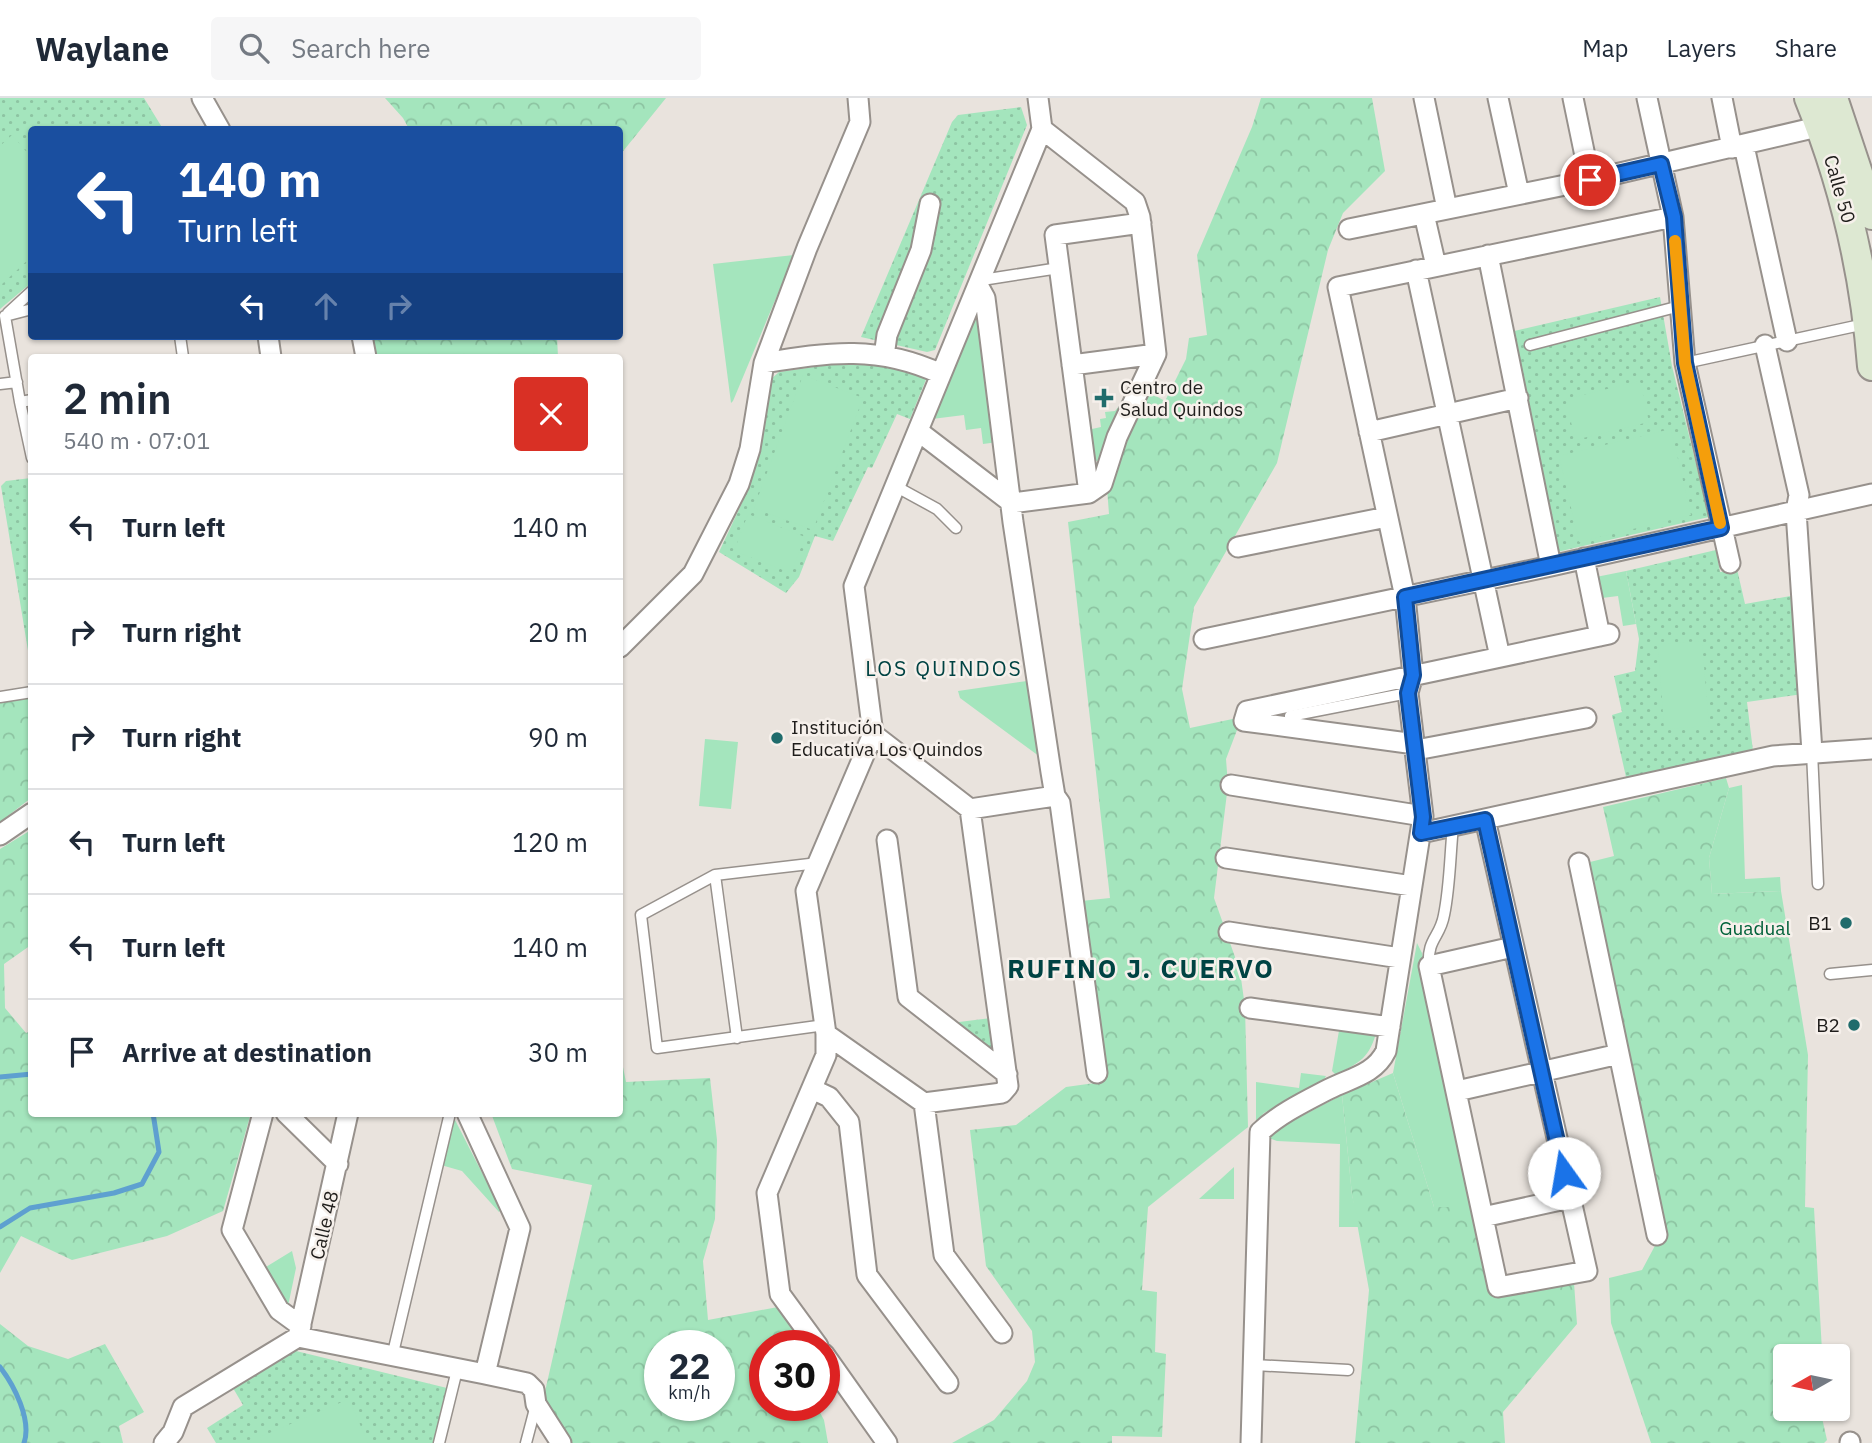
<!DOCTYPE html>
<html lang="en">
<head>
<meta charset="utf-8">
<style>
	:root { --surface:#fff; --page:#f6f6f7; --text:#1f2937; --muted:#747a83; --line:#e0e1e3 }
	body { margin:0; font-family:"IBM Plex Sans",sans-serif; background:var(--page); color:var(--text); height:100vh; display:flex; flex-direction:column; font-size:26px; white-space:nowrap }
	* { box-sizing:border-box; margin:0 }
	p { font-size:23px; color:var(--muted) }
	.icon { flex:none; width:38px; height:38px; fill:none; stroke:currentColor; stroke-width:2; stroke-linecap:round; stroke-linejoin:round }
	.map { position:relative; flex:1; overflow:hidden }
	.drawer { position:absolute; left:28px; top:256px; width:595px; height:763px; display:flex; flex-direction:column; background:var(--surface); border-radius:7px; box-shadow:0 2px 5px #0004 }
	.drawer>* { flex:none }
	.hud { position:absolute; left:28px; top:28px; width:595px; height:214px; border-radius:7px; box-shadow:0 2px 5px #0004; background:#1a4fa0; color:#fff; overflow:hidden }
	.needle { width:46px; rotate:261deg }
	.controls { position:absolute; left:1773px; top:1246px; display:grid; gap:14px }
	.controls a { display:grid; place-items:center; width:77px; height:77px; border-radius:7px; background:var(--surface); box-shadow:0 2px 5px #0004; font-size:35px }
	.speed { position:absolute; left:644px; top:1232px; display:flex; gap:14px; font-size:35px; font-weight:700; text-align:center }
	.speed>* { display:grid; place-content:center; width:91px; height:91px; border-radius:50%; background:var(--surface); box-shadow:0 2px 5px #0004; line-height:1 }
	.speed small { font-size:18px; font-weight:400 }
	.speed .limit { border:10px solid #d22; background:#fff; color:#111 }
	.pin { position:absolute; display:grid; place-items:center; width:60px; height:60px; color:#fff; margin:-30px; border:4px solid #fff; border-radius:50%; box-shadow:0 2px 7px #0007 }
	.me { position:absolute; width:77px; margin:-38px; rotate:347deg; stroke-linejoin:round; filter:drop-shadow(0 0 5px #0008) }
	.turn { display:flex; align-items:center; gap:24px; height:147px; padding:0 35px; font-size:32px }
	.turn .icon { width:91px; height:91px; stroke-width:2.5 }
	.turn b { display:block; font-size:49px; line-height:60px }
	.lanes { display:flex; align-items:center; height:66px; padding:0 35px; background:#0003; justify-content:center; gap:35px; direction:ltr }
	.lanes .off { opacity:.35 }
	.round { display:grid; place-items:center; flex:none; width:74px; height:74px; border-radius:7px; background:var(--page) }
	.headline { display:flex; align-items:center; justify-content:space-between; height:119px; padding:0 35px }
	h1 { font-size:42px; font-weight:600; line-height:52px }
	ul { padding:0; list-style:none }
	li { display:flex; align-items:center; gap:21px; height:105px; padding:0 35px; border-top:2px solid var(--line) }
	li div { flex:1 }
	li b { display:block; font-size:26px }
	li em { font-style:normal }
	header { display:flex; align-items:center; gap:42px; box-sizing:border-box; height:98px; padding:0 35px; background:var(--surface); border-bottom:2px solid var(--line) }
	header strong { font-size:33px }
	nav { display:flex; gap:38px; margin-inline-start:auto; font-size:24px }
	.search { width:490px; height:63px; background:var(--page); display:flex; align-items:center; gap:18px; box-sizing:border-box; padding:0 24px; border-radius:7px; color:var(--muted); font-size:26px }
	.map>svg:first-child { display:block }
	.forest { fill:url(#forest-crowns); fill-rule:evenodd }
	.park { fill:url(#park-dots) }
	.garden { fill:#a4e5bd }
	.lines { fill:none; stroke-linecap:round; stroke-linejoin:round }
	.stream { stroke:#5ea0d0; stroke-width:5 }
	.lane-casing { stroke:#97918c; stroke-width:13 }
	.street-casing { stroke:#97918c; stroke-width:23 }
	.secondary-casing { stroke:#97918c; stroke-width:32 }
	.lane { stroke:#fff; stroke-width:10 }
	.street { stroke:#fff; stroke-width:19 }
	.secondary { stroke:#dde8d2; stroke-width:28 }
	.route-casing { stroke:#114b97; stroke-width:18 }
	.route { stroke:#1a73e8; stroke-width:12 }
	.slow { stroke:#f59e0b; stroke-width:12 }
	.poi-dot { fill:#206c6c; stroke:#f6f0eb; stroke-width:2.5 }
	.labels { text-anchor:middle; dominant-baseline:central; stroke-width:5; stroke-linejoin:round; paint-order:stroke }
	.street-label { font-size:19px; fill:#1f1d1b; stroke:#f6f0eb }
	.poi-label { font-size:19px; fill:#1f1d1b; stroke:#f6f0eb; text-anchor:start }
	.park-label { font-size:19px; fill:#016139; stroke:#f6f0eb }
	.neighbourhood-label { font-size:21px; letter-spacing:2px; fill:#004343; stroke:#f6f0eb }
	.district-label { font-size:26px; font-weight:bold; letter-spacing:2px; fill:#004343; stroke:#f6f0eb }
</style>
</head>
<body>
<header>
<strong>Waylane</strong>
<div class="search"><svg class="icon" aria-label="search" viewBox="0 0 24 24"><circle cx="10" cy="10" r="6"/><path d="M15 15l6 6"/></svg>Search here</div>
<nav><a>Map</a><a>Layers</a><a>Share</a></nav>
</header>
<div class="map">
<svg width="1872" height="1345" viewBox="0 0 1872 1345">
	<defs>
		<pattern id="forest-crowns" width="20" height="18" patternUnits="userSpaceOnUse" patternTransform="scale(1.75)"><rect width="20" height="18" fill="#a4e5bd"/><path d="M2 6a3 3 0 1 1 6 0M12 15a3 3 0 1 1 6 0" fill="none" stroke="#8dc4a2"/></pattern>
		<pattern id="park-dots" width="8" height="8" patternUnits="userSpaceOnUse" patternTransform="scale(1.75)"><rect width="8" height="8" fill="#a4e5bd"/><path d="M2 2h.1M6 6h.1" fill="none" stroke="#8dc4a2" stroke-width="1.8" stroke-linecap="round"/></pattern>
	</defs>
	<rect width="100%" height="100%" fill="#e9e3dd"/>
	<path class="forest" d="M385,0h281l-46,57v-25l-211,-1 -6,-11z
		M1261,0h111l13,73 -42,42 -15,37 -51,213 -83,144 -12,82 8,39 52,-11 -16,42 2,26 -14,113 26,73 5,36 3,120 -100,80 -6,83 15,2 -2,60 11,2 -4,83 -50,-1v7h-160l42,-23 33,-39 8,-19 -3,-31 -46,-65 -16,-136 46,-5 50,-38 36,-5 -21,-181 29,-3 -42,-376 41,-8 -2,-26 38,-98 20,11 21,-42 3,-21 18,-3 -10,-80 55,-128z
		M372,238h185l1,21h-183z
		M31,599v101l-31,24v-121z
		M1726,680l3,10 -20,70 3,36 69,-3 27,164 -3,152 9,1 8,143 -13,2v3h-24v53h35l7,31 -3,3h-173l-40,-120 -2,-45 33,-8 16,-30 -72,-377 28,-7 -11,-49z
		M31,732v115l-27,19 1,44 21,25 5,-2 1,82h219l-28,98 -56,25 -95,24 -51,-24 -21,37v-424z
		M620,954l6,30 84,-4 7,62 -2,79 -12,42 5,59 70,-13 29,39h-42v59h51l8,15 4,23h-267l-7,-9 -10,-38 48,-211 -80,-16 -21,-56h129zM660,1248h59v59h-59z
		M1393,975l41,134h40l17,87 83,-11 3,41 -74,88 2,31h-150l14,-153 -17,-95 -10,-100z
		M0,1226l28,22 40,13 37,-15 39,68 -25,14 4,17h-123z"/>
	<path class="park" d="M0,0h144l19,31 -131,1 -1,153 -31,26z
		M1021,9l6,18 -92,225 -8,2 -66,-15 91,-215 6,-7z
		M1660,199l12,69 37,151 -152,35 -47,-220z
		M856,263l23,2 48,14 -17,42 -13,-5 -25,54 -4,-1 -35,74 -18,-5 -16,41 -13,16 -67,-41 29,-62 12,-37 10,-73 9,-8z
		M31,380h1l-1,191 -30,-183 5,-5z
		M1716,452l4,22 17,-3 8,35 51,-9 7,99 -56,8 6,49 -127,26 -14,-62 10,-3 -8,-36 21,-5 4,-32 -13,-68z
		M991,920l6,40 -46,-35z
		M292,1252l155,38 -13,55h-218l-9,-15 36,-23 -10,-17z"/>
	<path class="garden" d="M12,37l19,22v100l-31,29v-140z
		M794,157l-61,146 -2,2 -18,-139z
		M980,211l18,133 -15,2 -2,-16 -15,2 -2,-15 -32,4z
		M1078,269l6,4 8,58 9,-2 -1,-8 6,-1 -1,-6 10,-1 9,-11 -22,60 -13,2z
		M803,277l60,23 -50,132 -59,-22z
		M1640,283l9,41 -74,18 -9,-41z
		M1671,331l20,86 -112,27 -20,-86z
		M748,416l57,23 -14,36 -57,-22z
		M1626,473l10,53 -13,2 -5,-30 -16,2 -6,-21z
		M1702,543l7,85 -45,3 -6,-85z
		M1027,583l5,2 11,76 -83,-61 -2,-7z
		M705,641l33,3 -7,67 -32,-3z
		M1742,687l3,94 35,-2 1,14 -69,3 -3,-36 20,-70z
		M1417,845l5,10 52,254h-40l-41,-134z
		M1340,927l37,5c-8,29 -16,31 -41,45l-4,-4z
		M1301,975l25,3 -4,7 -58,30 -8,9v-40l43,6z
		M1342,997l10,100 8,32h-21l1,-83 -63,-3 -8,-3 4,-7z
		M454,1020l47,92 -2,2 -37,-41 -21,-6z
		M1234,1069v32h-35z
		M292,1153l4,17 -9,43 -26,-41z
		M349,1301l19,44h-106l-2,-6z"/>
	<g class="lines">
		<path class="stream" d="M0,979l32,-3
			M0,1129l30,-19 84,-15 28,-9 17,-32 -6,-39
			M0,1269c14,18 32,53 24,76"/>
		<defs>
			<path id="lane" d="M982,182l77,-12
				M32,211l-27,7 15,86 12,-2
				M8,215l24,-22
				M180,238l3,21
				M1530,247l150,-39
				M1685,265l180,-39
				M0,286l17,-2
				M20,304l12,56
				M895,388l42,23 19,19
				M0,599l32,-5
				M1290,618l118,-23
				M1812,654l6,132
				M818,765l-103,12 -74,40 16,133 168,-23
				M715,777l22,163
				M1429,868c-2,-28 11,-28 15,-51 6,-29 6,-60 9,-89
				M1830,876l42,-4
				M392,1259l58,-244
				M1254,1267l94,5
				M439,1345l18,-73
				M526,1345l10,-38"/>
			<path id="street" d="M202,0l18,32
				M1424,0l23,111
				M1498,0l21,96
				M1573,0l17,82
				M1647,0l26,119 12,146 45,200
				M1722,0l10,50
				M1744,48l43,195
				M1424,116l12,52
				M1349,131l241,-49 240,-56
				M1488,157l63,311
				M1416,172l84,387
				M979,189l6,11 28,224 38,250 4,24 5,7 37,270
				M268,238l3,21
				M362,238l4,21
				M1765,247l34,150 -3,16 16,241
				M884,258l3,-21 34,-85 9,-46
				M764,265c65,-11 115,-18 177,11
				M1072,267l84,-11
				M918,333l94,72 77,-10 13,-9 15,-47 39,-83 -16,-137 -5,-15 -93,-73
				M1369,334l149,-34
				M1089,395l-34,-258 86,-12
				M1238,449l149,-30
				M1584,460l16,78
				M1204,541l347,-73 321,-72
				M620,549l73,-73 46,-90 11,-35 14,-86 43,-115 53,-126 -2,-24
				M1415,646l-171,-23 3,-10 362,-77
				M1416,652l170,-32
				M1231,687l192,31
				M970,711l85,-13
				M1485,721l102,452 -89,16 -69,-321 84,-19
				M1421,735l352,-77 99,-7
				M0,737l32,-22
				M887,742l21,157 99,77
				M1226,760l186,28
				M1579,765l78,372
				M1229,834l171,26
				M1250,910l140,19
				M826,936l98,69 78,-10 6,-7 -38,-277 -97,-75
				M812,991l17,8 20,25 18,153 81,108
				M1457,993l162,-37
				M924,1005l20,152 58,78
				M263,1015l-31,117 47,80 22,16
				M286,1015l52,51
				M1483,1119l87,-19
				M298,1239l50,-224
				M818,1248l-38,-52 -13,-101 59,-138v-21l-20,-143 67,-157 -19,-148 188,-457 -4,-31
				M824,1256l63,89
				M485,1276l42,9 7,7 2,14 25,39
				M1850,1344v1
				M164,1345l9,-11 10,-25 115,-70 187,37 35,-146 -53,-115
				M1251,1345l9,-311c19,-18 46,-31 69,-43 22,-11 46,-15 57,-38l37,-235 -15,-123 5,-18 -8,-78 -67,-310 335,-70"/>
			<path id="secondary" d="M1809,0c35,86 56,176 63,268
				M1833,0l39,117"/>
		</defs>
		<use href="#lane" class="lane-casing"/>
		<use href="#street" class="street-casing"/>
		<use href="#secondary" class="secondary-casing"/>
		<use href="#lane" class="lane"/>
		<use href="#street" class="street"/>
		<use href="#secondary" class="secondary"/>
	</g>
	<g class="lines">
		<defs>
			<path id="route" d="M1564,1075l-79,-353 -64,13 2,-16 -15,-124 5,-18 -8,-78 316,-69 -36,-165 -11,-146 -13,-53 -71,16"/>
		</defs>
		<use href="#route" class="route-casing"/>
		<use href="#route" class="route"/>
		<path class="slow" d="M1675,143l10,122 35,160"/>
	</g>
	<g class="poi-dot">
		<path d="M1100.5 289.5h7v7h7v7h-7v7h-7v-7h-7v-7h7z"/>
		<circle cx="777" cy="640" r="7"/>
		<circle cx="1846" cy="825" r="7"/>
		<circle cx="1854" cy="927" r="7"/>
	</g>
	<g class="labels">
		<g class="street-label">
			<text transform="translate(1840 91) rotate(74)">Calle 50</text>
			<text transform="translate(324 1127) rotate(-77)">Calle 48</text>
		</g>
		<g class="poi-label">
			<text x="1120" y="289">Centro de<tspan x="1120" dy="22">Salud Quindos</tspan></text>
			<text x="791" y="629">Institución<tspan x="791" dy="22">Educativa Los Quindos</tspan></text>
			<text x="1832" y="825" text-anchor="end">B1</text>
			<text x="1840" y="927" text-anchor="end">B2</text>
		</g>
		<g class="park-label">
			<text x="1755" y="830">Guadual</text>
		</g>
		<g class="neighbourhood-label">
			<text x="944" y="570">LOS QUINDOS</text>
		</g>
		<g class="district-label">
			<text x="1141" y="870">RUFINO J. CUERVO</text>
		</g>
	</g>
</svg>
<div class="controls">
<a><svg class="needle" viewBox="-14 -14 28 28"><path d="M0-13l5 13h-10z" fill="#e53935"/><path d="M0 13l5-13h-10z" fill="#747a83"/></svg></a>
</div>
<div class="speed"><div>22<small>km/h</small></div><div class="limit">30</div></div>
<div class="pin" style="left:1590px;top:82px;background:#d93025"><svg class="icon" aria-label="arrive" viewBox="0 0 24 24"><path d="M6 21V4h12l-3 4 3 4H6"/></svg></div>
<svg class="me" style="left:1564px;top:1075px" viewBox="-20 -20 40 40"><circle r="19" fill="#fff"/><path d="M0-13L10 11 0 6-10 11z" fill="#1a73e8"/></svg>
<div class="hud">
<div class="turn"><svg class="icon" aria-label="left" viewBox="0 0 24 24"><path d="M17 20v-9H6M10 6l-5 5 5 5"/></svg><div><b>140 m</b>Turn left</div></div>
<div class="lanes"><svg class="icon" aria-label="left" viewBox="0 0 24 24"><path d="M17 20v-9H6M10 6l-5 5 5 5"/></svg><svg class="icon off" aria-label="ahead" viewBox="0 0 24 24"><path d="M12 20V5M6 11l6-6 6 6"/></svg><svg class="icon off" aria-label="right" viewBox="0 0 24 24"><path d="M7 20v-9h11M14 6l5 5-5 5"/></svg></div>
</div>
<section class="drawer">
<div class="headline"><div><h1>2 min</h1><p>540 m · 07:01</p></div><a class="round" style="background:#d93025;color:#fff"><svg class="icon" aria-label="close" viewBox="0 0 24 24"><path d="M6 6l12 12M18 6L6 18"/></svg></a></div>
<ul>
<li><svg class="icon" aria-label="left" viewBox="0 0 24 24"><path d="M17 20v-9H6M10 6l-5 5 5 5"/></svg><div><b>Turn left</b></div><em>140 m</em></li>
<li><svg class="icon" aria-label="right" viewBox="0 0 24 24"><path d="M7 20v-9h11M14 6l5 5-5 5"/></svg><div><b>Turn right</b></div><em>20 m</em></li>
<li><svg class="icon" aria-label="right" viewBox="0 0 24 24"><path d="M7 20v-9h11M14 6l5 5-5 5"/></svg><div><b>Turn right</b></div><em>90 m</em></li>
<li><svg class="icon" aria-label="left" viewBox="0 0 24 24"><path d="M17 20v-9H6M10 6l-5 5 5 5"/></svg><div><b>Turn left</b></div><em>120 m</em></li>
<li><svg class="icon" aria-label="left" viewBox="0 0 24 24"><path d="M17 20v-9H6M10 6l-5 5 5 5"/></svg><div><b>Turn left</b></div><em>140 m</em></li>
<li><svg class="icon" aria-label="arrive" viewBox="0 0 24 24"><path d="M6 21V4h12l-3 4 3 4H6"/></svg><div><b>Arrive at destination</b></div><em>30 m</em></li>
</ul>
</section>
</div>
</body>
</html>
